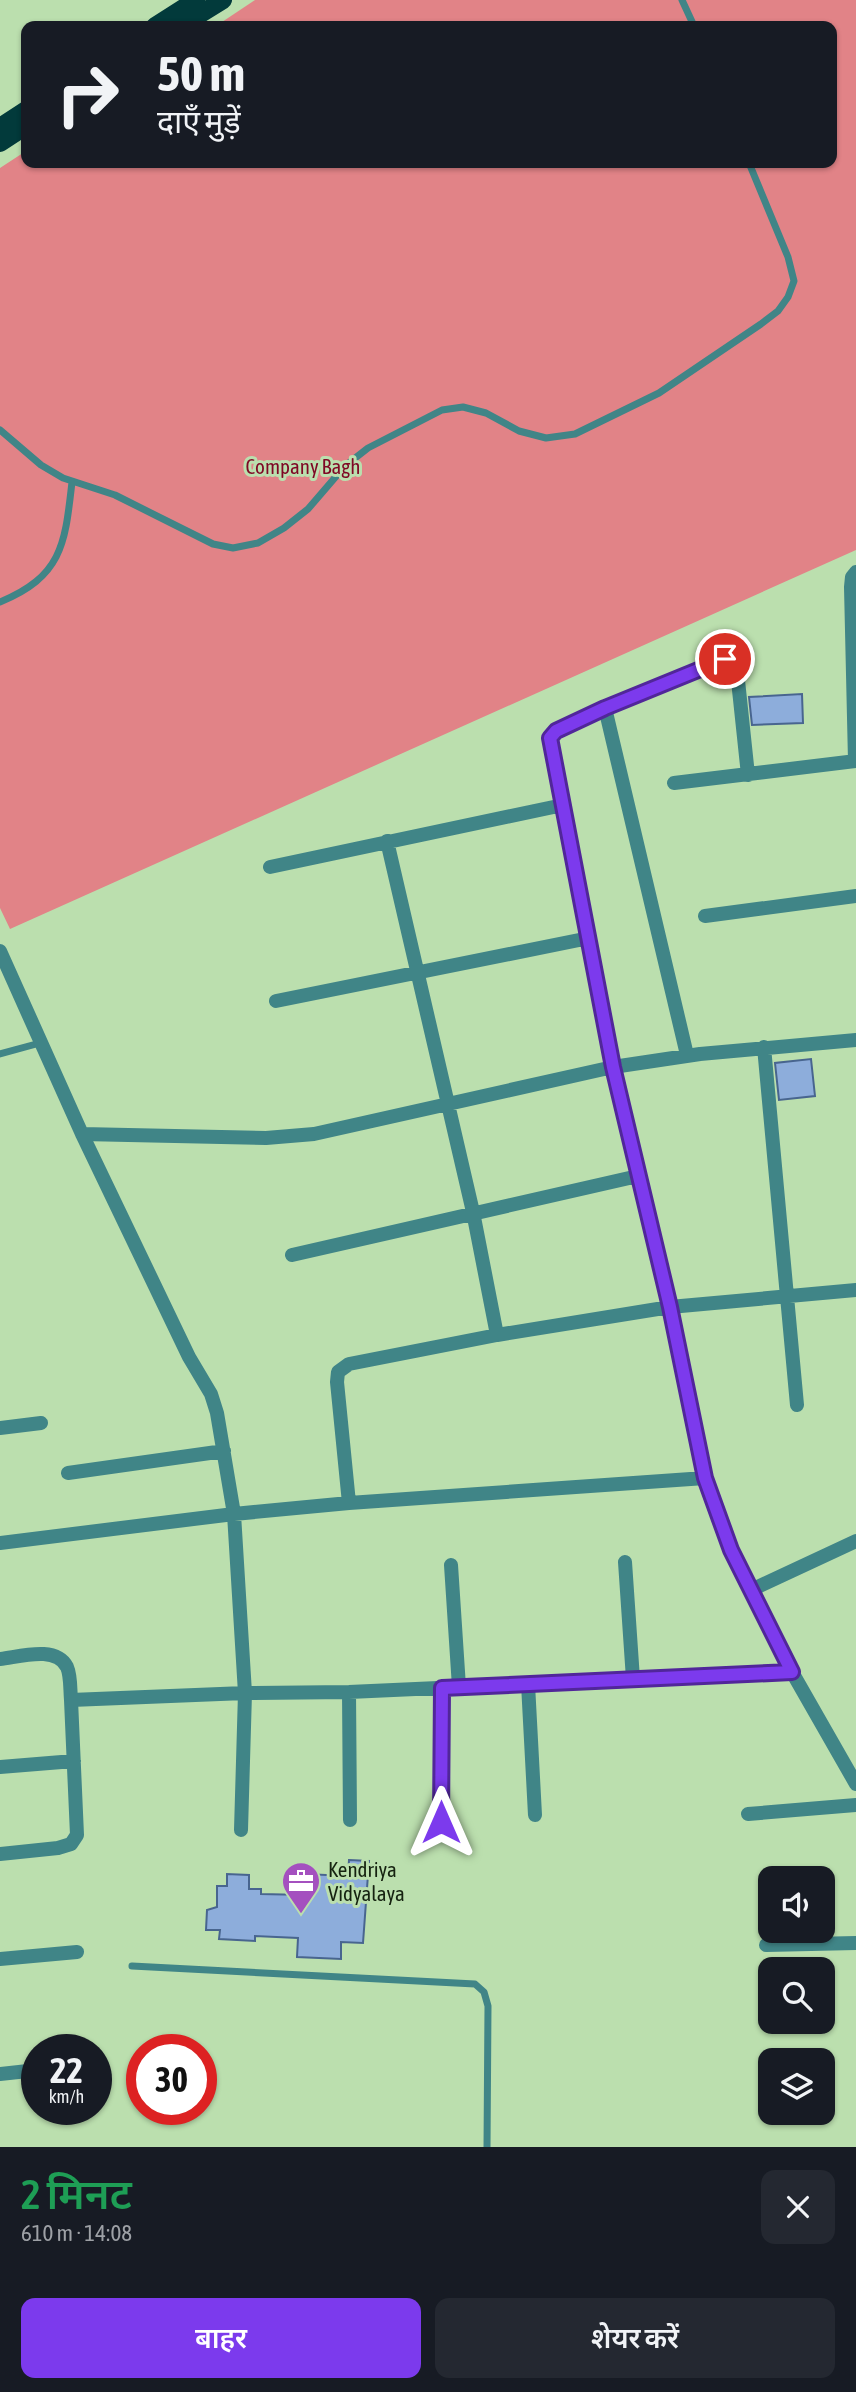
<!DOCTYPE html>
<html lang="hi">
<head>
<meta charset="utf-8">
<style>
	:root { --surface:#171b24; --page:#242831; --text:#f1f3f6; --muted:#9ea1a6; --accent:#7c3aed }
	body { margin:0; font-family:"Asap Condensed","Noto Sans Devanagari",sans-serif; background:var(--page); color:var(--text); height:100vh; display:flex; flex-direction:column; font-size:26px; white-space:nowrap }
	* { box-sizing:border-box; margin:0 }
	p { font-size:23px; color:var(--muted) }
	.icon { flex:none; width:38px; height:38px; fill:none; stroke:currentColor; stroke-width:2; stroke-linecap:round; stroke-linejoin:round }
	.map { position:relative; height:2147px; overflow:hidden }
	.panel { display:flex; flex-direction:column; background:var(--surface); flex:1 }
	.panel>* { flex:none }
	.banner { position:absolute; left:21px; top:21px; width:816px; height:147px; border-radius:14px; box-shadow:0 2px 5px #0004; background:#171b24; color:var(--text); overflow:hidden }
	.tools { position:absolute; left:758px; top:1866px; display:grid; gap:14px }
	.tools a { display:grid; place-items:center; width:77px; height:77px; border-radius:14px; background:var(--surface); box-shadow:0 2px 5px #0004; font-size:35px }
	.speed { position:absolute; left:21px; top:2034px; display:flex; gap:14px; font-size:35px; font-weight:700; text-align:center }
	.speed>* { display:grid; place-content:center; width:91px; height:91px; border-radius:50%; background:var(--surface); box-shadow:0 2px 5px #0004; line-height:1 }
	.speed small { font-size:18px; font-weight:400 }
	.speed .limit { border:10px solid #d22; background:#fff; color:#111 }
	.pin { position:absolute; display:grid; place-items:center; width:60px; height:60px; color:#fff; margin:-30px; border:4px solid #fff; border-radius:50%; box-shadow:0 2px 7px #0007 }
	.me { position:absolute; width:77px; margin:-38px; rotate:0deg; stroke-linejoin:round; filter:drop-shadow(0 0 5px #0008) }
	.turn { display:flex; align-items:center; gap:24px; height:147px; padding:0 21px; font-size:32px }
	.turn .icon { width:91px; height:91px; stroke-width:2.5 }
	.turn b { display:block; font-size:49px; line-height:60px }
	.round { display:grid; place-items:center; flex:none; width:74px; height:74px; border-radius:14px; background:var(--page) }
	.overview { display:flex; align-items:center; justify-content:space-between; height:119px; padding:0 21px }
	h1 { font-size:42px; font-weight:600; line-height:52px; color:#1e9e55 }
	.button { display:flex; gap:14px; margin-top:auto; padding:14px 21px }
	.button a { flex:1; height:80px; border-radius:14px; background:var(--accent); color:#fff; font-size:28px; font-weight:600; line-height:80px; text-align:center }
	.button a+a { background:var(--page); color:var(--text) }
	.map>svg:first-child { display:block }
	.green { fill:#e18387 }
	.building { fill:#8daddb; stroke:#48658f; stroke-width:2 }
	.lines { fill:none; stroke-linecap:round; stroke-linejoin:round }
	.lane { stroke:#408587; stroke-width:7 }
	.street { stroke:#408587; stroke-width:14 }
	.primary { stroke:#023a3b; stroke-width:18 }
	.route-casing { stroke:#51269a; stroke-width:18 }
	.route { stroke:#7c3aed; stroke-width:12 }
	.labels { text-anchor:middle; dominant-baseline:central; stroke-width:6; stroke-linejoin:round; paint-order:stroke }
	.park-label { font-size:21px; fill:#7f0724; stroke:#bbdfae }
	.poi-label { font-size:21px; fill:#152210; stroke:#bbdfae; text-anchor:start }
</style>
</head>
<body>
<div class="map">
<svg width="856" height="2147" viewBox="0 0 856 2147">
	<rect width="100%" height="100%" fill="#bbdfae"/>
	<path class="green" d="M255,0h601v550l-846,379 -10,-21v-740l26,-17v12h805v-137h-615z"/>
	<path class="building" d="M802,694l1,29 -51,2 -3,-28z
		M811,1059l4,37 -36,4 -4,-37z
		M349,1860l20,1 -6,82 -22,-1v17l-44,-2 1,-19 -43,-2v5l-36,-2 1,-9h-14l1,-20 10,-3v-21h10v-12l22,1v14h12v5l44,1v-21l43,2z"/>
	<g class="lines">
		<path class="lane" d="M682,0l12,26
			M0,430l41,35 22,13 52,17 98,49 20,4 25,-5 26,-15 24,-19 37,-43 23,-18 74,-38 21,-3 23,6 33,18 27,7 29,-4 84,-41 102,-69 17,-13 10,-14 6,-16 -6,-24 -39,-94
			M0,602c63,-26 65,-59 72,-120
			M0,1054l40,-11
			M132,1966l343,18 9,8 4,14 -1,141"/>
		<path class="street" d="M605,708l82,347
			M855,761l-4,-174 1,-10 4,-5
			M748,775l-11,-104 -5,-9 -7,-3 -120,49 -49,23 -6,7 63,329 57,240 35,171 26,72 61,122 64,112
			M674,783l182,-22
			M387,841l86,371 24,123
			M270,867l293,-62
			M705,916l151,-20
			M0,951l82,183 107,223 22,37 6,19 17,101 11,179 -4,137
			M276,1001l313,-63
			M764,1047l33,358
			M82,1134l184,4 48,-4 299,-67 87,-13 156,-14
			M292,1255l346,-79
			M0,1428l41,-5
			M68,1473l156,-22
			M349,1503l-12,-121 1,-10 11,-8 148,-29 173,-28 186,-17
			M0,1543l234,-29 115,-11 356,-25
			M625,1562l8,117
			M451,1565l8,122
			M751,1590l105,-49
			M0,1659c19,-2 56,-14 67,8 4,9 3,22 4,33
			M528,1684l7,131
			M349,1692l1,128
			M0,1767l74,-6
			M748,1814l108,-9
			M441,1822l1,-134
			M0,1854l58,-6 13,-4 6,-9 -6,-135 174,-7 104,-1 443,-20
			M766,1945l90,-2
			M0,1959l77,-7
			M0,2074l37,-4"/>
		<path class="primary" d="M155,26l41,-26
			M181,26l42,-26
			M0,127l26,-17
			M0,143l26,-17"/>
	</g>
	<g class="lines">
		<defs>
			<path id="route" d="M441,1822l1,-134 350,-16 -61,-122 -26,-72 -35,-171 -57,-240 -63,-329 6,-7 49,-23 120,-49"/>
		</defs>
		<use href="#route" class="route-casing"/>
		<use href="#route" class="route"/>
	</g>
	<defs>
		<symbol id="office-pin" viewBox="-11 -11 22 30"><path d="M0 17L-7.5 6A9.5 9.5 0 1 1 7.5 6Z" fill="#a450bf" stroke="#bbdfae"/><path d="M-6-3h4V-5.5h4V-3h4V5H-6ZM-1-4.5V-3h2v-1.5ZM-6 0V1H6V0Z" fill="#fff"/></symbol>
	</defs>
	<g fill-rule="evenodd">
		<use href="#office-pin" x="279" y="1859" width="44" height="60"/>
	</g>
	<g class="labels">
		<g class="park-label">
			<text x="303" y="466">Company Bagh</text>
		</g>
		<g class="poi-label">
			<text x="328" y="1869">Kendriya<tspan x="328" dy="24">Vidyalaya</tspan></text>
		</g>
	</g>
</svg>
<div class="tools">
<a><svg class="icon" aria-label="sound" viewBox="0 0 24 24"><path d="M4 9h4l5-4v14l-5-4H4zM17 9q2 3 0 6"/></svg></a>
<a><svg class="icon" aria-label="search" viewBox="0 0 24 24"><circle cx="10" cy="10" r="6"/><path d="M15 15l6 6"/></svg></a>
<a><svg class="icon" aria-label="layers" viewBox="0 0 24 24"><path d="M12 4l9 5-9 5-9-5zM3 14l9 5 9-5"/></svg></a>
</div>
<div class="speed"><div>22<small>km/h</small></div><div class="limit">30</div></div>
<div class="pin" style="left:725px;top:659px;background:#d93025"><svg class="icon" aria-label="arrive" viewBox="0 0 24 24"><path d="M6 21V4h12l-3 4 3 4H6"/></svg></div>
<svg class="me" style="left:441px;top:1822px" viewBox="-20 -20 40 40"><path d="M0-17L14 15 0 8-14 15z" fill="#7c3aed" stroke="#fff" stroke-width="4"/></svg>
<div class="banner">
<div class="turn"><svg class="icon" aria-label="right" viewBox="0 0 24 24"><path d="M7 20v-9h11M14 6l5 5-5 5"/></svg><div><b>50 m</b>दाएँ मुड़ें</div></div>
</div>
</div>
<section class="panel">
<div class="overview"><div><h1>2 मिनट</h1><p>610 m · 14:08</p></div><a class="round"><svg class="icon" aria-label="close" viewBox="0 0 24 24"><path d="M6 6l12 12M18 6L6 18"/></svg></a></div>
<div class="button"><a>बाहर</a><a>शेयर करें</a></div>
</section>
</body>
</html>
